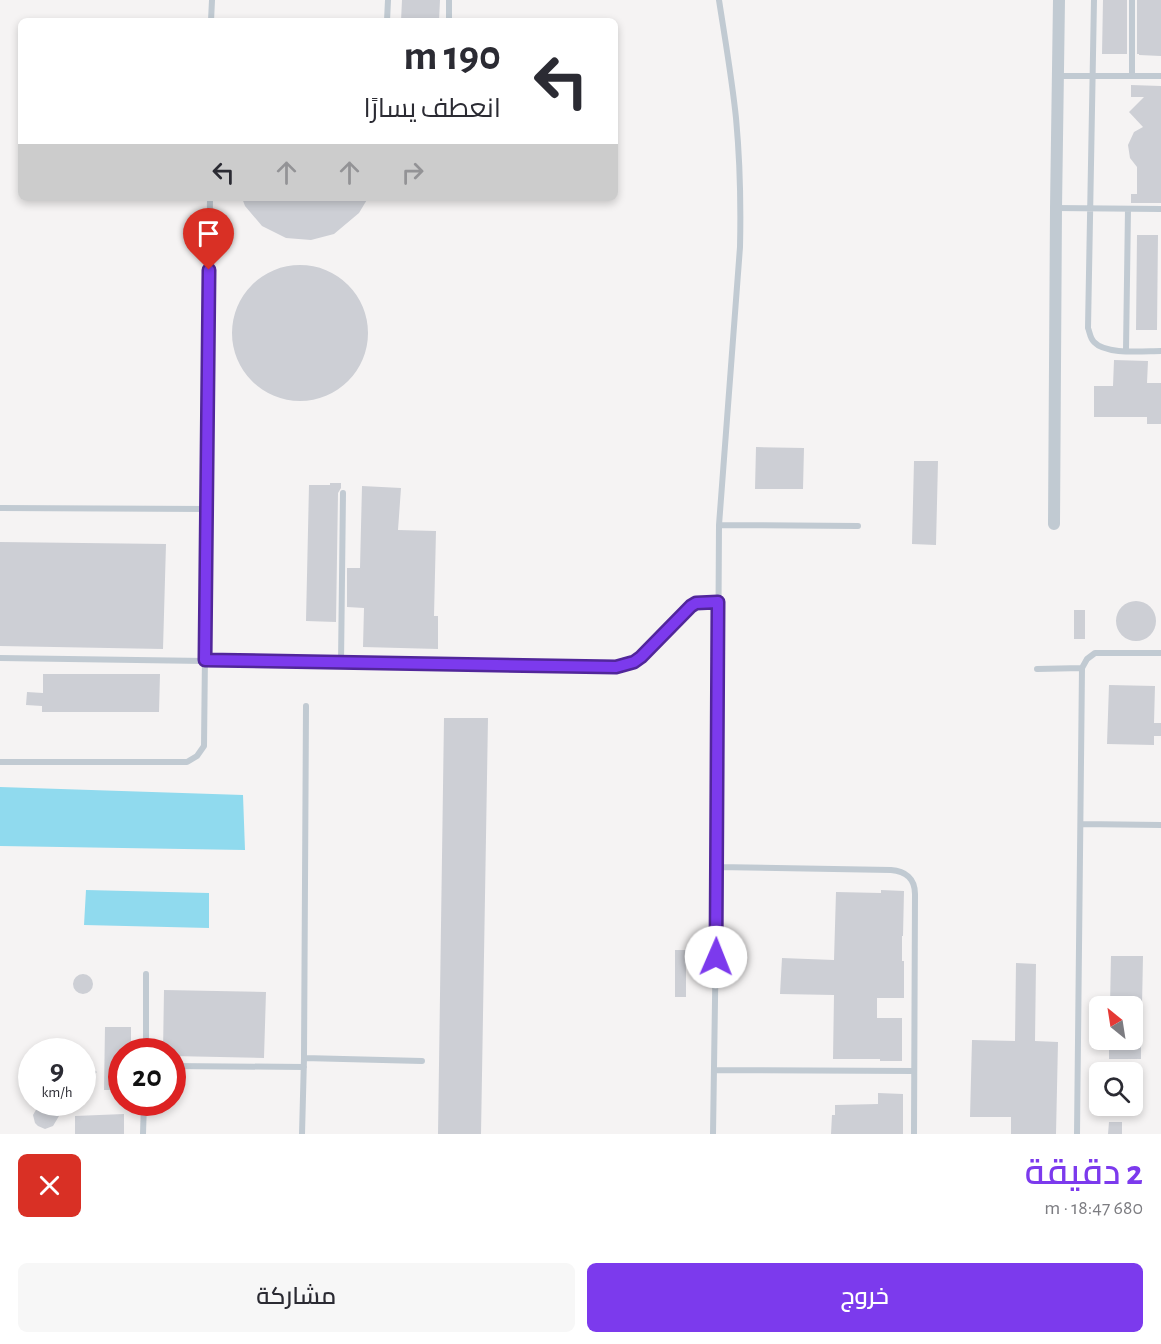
<!DOCTYPE html>
<html lang="ar">
<head>
<meta charset="utf-8">
<style>
	:root { --surface:#fff; --page:#f7f7f7; --text:#2b2b33; --muted:#7c7c81; --accent:#7c3aed }
	body { margin:0; font-family:"Alegreya Sans",Cairo,sans-serif; background:var(--page); color:var(--text); direction:rtl; height:100vh; display:flex; flex-direction:column; font-size:22px; white-space:nowrap }
	* { box-sizing:border-box; margin:0 }
	p { font-size:20px; color:var(--muted) }
	.icon { flex:none; width:33px; height:33px; fill:none; stroke:currentColor; stroke-width:2; stroke-linecap:round; stroke-linejoin:round }
	.map { position:relative; height:1134px; overflow:hidden; direction:ltr }
	.details { display:flex; flex-direction:column; background:var(--surface); flex:1 }
	.details>* { flex:none }
	.banner { position:absolute; left:18px; top:18px; width:600px; height:183px; border-radius:9px; box-shadow:0 3px 9px #0003; direction:rtl; background:#fff; color:var(--text); overflow:hidden }
	.needle { width:39px; rotate:330deg }
	.fabs { position:absolute; left:1089px; top:996px; display:grid; gap:12px }
	.fabs a { display:grid; place-items:center; width:54px; height:54px; border-radius:9px; background:var(--surface); box-shadow:0 3px 9px #0003; font-size:30px }
	.speed { position:absolute; left:18px; top:1038px; display:flex; gap:12px; font-size:30px; font-weight:700; text-align:center }
	.speed>* { display:grid; place-content:center; width:78px; height:78px; border-radius:50%; background:var(--surface); box-shadow:0 3px 9px #0003; line-height:1 }
	.speed small { font-size:15px; font-weight:400 }
	.speed .limit { border:9px solid #d22; background:#fff; color:#111 }
	.pin { position:absolute; display:grid; place-items:center; width:51px; height:51px; color:#fff; margin:-62px -26px; border-radius:50% 50% 50% 0; rotate:-45deg; box-shadow:0 0 6px #0007 }
	.pin .icon { rotate:45deg }
	.me { position:absolute; width:66px; margin:-33px; rotate:1deg; stroke-linejoin:round; filter:drop-shadow(0 0 4px #0008) }
	.turn { display:flex; align-items:center; gap:21px; height:126px; padding:0 18px; font-size:27px }
	.turn .icon { width:78px; height:78px; stroke-width:2.5 }
	.turn b { display:block; font-size:42px; line-height:51px }
	.lanes { display:flex; align-items:center; height:57px; padding:0 18px; background:#0003; justify-content:center; gap:30px; direction:ltr }
	.lanes .off { opacity:.35 }
	.round { display:grid; place-items:center; flex:none; width:63px; height:63px; border-radius:9px; background:var(--page) }
	.summary { display:flex; align-items:center; justify-content:space-between; height:102px; padding:0 18px }
	h1 { font-size:36px; font-weight:600; line-height:45px; color:var(--accent) }
	.cta { display:flex; gap:12px; margin-top:auto; padding:12px 18px }
	.cta a { flex:1; height:69px; border-radius:9px; background:var(--accent); color:#fff; font-size:24px; font-weight:600; line-height:69px; text-align:center }
	.cta a+a { background:var(--page); color:var(--text) }
	.map>svg:first-child { display:block }
	.water { fill:#90daee }
	.building { fill:#cdcfd5 }
	.lines { fill:none; stroke-linecap:round; stroke-linejoin:round }
	.lane { stroke:#c1cad2; stroke-width:6 }
	.street { stroke:#c1cad2; stroke-width:12 }
	.route-casing { stroke:#51269a; stroke-width:15 }
	.route { stroke:#7c3aed; stroke-width:10 }
</style>
</head>
<body>
<div class="map">
<svg width="1161" height="1134" viewBox="0 0 1161 1134">
	<rect width="100%" height="100%" fill="#f5f3f3"/>
	<path class="water" d="M0,787l243,8 2,55 -245,-4z
		M86,890l123,3v35l-125,-3z"/>
	<path class="building" d="M402,0h38l-1,21h-38z
		M1103,0h24v54h-25z
		M1137,0h24v56l-22,-1v-1h-2z
		M1131,85l30,1v117h-30v-9h6v-27l-7,-9 -2,-13 6,-13 9,-5 -14,-15 15,-15h-13z
		M242,198h126l-9,15 -25,21 -23,6 -25,-2 -24,-12 -17,-20z
		M1137,235h21l-1,95h-21z
		M232 333a68 68 0 1 1 136 0a68 68 0 1 1-136 0Z
		M1114,360l34,1 -1,22h14v41h-14v-7h-53v-31h19z
		M756,447l48,1 -1,41h-48z
		M914,461h24l-2,84 -24,-1z
		M330,483h11v5l-3,5 -2,129 -30,-1 3,-136h21z
		M362,486l39,2 -3,42 38,1 -2,85h4v33l-75,-2 1,-39 -17,-1v-39h13z
		M0,542l166,2 -3,105 -163,-3z
		M1116 621a20 20 0 1 1 40 0a20 20 0 1 1-40 0Z
		M1074,610h11v29h-11z
		M43,674h117l-1,38h-117v-6l-16,-1 1,-13 16,1z
		M1109,685l46,1 -1,37h7v13h-7v9l-47,-1z
		M444,718h44l-7,416h-43z
		M881,890l23,1 -1,45h-1v25h2v37h-27v20h25v43h-22v-2h-47l1,-64 -54,-1 2,-36 52,2 2,-68 45,1z
		M675,950h11v47h-11z
		M1111,956h32l-1,50h-32z
		M1016,963l20,1 -1,77 23,1 -2,92h-45v-17h-41l2,-77 43,1z
		M73 984a10 10 0 1 1 20 0a10 10 0 1 1-20 0Z
		M164,990l102,2 -2,66 -92,-2v-4h-9z
		M105,1027h26v25h-9v38h-18z
		M1109,1040h32v19h-32z
		M82,1061l15,11 -15,14z
		M878,1093l25,1v40h-72l1,-19h3v-10l43,-1z
		M44,1105h4l6,4 5,7 -6,10 -8,3 -7,-3 -3,-3 -2,-8 4,-7z
		M124,1114v20h-49v-18z
		M1109,1122h13v12h-14z"/>
	<g class="lines">
		<path class="lane" d="M1094,0l-6,328c2,5 2,10 6,14 12,13 49,9 67,9
			M211,21l1,-21
			M387,21l1,-21
			M449,21v-21
			M1132,75v-75
			M1058,76h103
			M1056,208l105,1
			M1126,350l2,-141
			M0,508l207,1
			M719,525l139,1
			M0,658l616,9c13,-3 22,-7 32,-16l43,-46 5,-2 22,-1
			M341,663l2,-170
			M1037,669l45,-1
			M0,762h187l10,-6 7,-10 6,-548
			M1081,824l80,1
			M717,867l174,3c14,1 24,8 24,24l-1,240
			M146,1052v-78
			M304,1058l118,3
			M172,1066l132,1
			M714,1070l200,1
			M143,1134l1,-32
			M302,1134l2,-76 2,-352
			M713,1134l4,-267 2,-342 21,-278c1,-43 0,-86 -4,-129 -4,-39 -11,-79 -17,-118
			M1077,1134l5,-466 5,-9 8,-6h66"/>
		<path class="street" d="M1054,524l2,-316 3,-208"/>
	</g>
	<g class="lines">
		<defs>
			<path id="route" d="M209,270l-4,390 411,7 18,-5 7,-5 50,-51 5,-3 22,-1 -2,355"/>
		</defs>
		<use href="#route" class="route-casing"/>
		<use href="#route" class="route"/>
	</g>
</svg>
<div class="fabs">
<a><svg class="needle" viewBox="-14 -14 28 28"><path d="M0-13l5 13h-10z" fill="#e53935"/><path d="M0 13l5-13h-10z" fill="#7c7c81"/></svg></a>
<a><svg class="icon" aria-label="search" viewBox="0 0 24 24"><circle cx="10" cy="10" r="6"/><path d="M15 15l6 6"/></svg></a>
</div>
<div class="speed"><div>9<small>km/h</small></div><div class="limit">20</div></div>
<div class="pin" style="left:209px;top:270px;background:#d93025"><svg class="icon" aria-label="arrive" viewBox="0 0 24 24"><path d="M6 21V4h12l-3 4 3 4H6"/></svg></div>
<svg class="me" style="left:716px;top:957px" viewBox="-20 -20 40 40"><circle r="19" fill="#fff"/><path d="M0-13L10 11 0 6-10 11z" fill="#7c3aed"/></svg>
<div class="banner">
<div class="turn"><svg class="icon" aria-label="left" viewBox="0 0 24 24"><path d="M17 20v-9H6M10 6l-5 5 5 5"/></svg><div><b>190 m</b>انعطف يسارًا</div></div>
<div class="lanes"><svg class="icon" aria-label="left" viewBox="0 0 24 24"><path d="M17 20v-9H6M10 6l-5 5 5 5"/></svg><svg class="icon off" aria-label="ahead" viewBox="0 0 24 24"><path d="M12 20V5M6 11l6-6 6 6"/></svg><svg class="icon off" aria-label="ahead" viewBox="0 0 24 24"><path d="M12 20V5M6 11l6-6 6 6"/></svg><svg class="icon off" aria-label="right" viewBox="0 0 24 24"><path d="M7 20v-9h11M14 6l5 5-5 5"/></svg></div>
</div>
</div>
<section class="details">
<div class="summary"><div><h1>2 دقيقة</h1><p>680 m · 18:47</p></div><a class="round" style="background:#d93025;color:#fff"><svg class="icon" aria-label="close" viewBox="0 0 24 24"><path d="M6 6l12 12M18 6L6 18"/></svg></a></div>
<div class="cta"><a>خروج</a><a>مشاركة</a></div>
</section>
</body>
</html>
